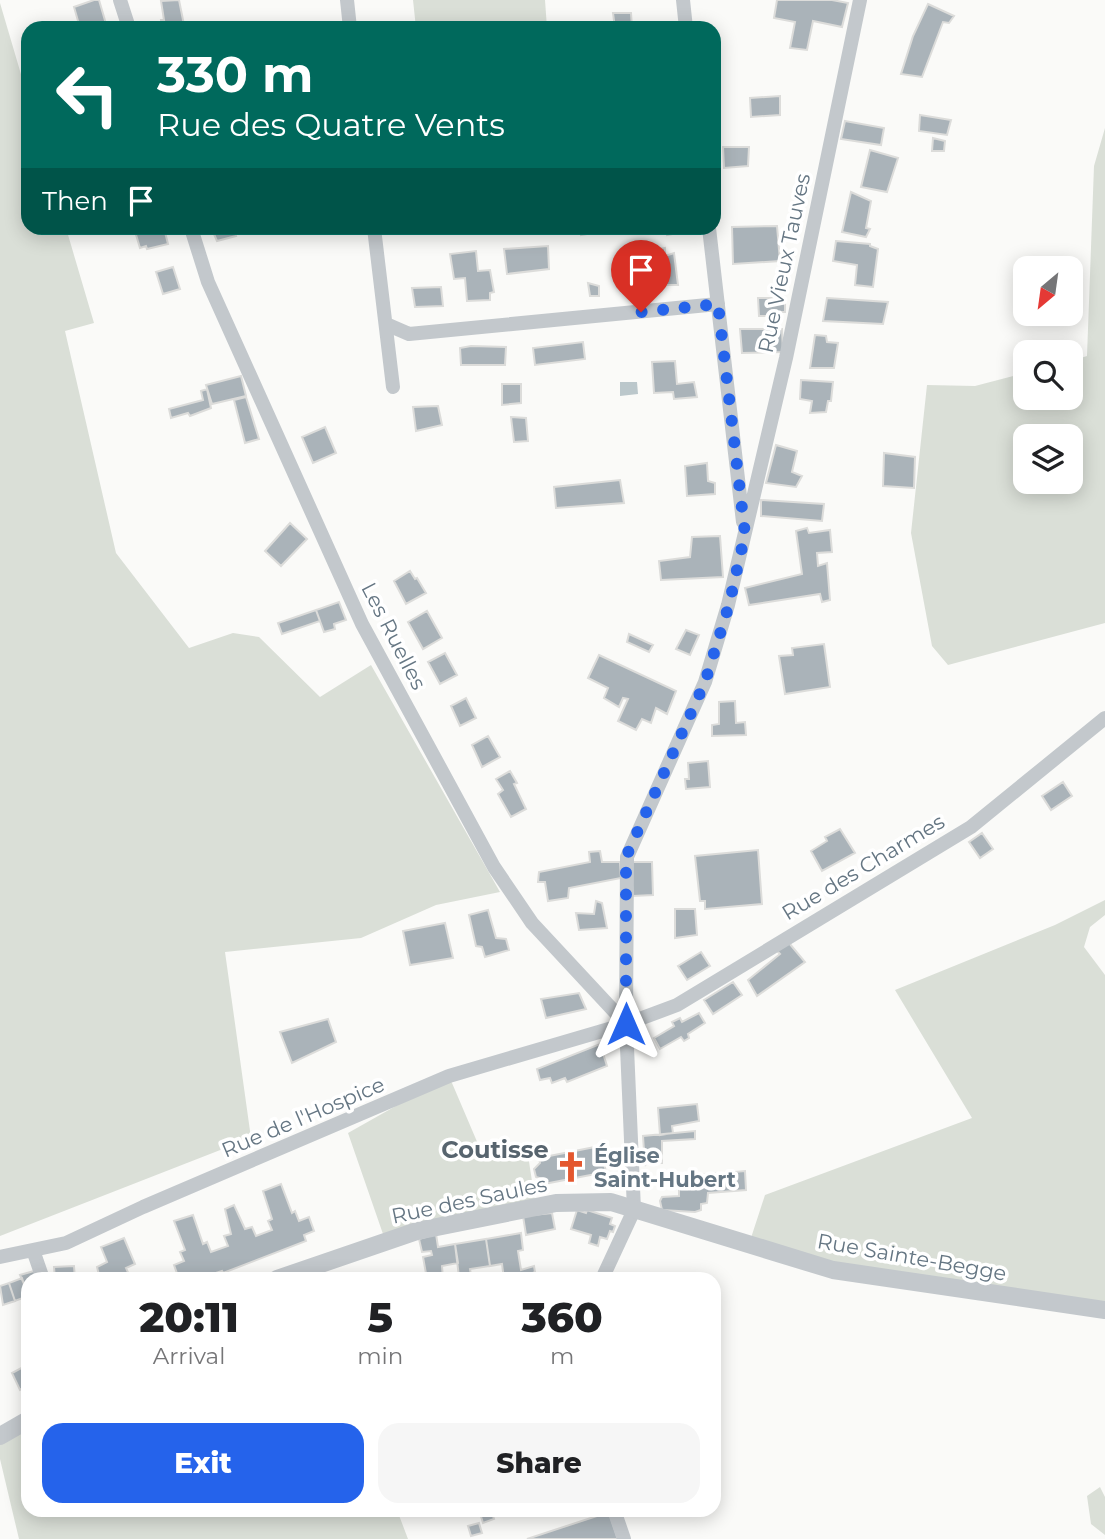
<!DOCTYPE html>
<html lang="en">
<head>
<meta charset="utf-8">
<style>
	:root { --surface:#fff; --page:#f6f6f6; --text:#202124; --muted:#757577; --accent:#2563eb }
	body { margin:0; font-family:Montserrat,sans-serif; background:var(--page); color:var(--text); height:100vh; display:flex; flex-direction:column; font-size:26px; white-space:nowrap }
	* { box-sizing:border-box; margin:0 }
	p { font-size:23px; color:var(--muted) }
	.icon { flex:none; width:38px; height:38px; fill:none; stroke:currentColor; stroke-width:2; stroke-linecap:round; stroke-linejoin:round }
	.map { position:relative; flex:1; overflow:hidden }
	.sheet { position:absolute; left:21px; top:1272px; width:700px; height:245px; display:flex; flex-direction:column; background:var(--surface); border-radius:21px; box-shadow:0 4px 18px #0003 }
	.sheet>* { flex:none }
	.guide { position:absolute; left:21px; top:21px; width:700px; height:214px; border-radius:21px; box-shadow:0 4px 18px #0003; background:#00695c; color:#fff; overflow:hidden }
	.needle { width:46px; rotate:209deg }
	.fabs { position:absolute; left:1013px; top:256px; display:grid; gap:14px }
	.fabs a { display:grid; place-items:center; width:70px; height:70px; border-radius:14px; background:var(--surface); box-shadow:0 4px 18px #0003; font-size:35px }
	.pin { position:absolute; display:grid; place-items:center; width:60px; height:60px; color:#fff; margin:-72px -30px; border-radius:50% 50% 50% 0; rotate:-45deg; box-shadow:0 0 7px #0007 }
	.pin .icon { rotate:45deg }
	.me { position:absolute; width:77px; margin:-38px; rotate:0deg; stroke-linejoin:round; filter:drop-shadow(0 0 5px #0008) }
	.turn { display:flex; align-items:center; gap:24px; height:147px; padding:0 21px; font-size:32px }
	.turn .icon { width:91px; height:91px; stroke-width:2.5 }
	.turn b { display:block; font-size:49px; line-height:60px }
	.then { display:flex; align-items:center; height:66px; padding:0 21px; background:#0003; gap:14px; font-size:26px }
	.eta { display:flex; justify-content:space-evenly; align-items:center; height:119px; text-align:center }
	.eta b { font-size:42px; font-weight:800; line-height:49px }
	.action { display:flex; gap:14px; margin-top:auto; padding:14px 21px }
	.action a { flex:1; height:80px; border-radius:21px; background:var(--accent); color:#fff; font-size:28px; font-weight:800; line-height:80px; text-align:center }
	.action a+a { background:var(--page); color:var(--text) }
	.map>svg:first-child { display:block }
	.green { fill:#dadfd7; fill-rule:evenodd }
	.water { fill:#bbc7cb }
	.building { fill:#aab3b9; stroke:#dcdcda; stroke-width:2 }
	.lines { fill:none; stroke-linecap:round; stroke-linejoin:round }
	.minor { stroke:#c3c8cc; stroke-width:14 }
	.tertiary { stroke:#c3c8cc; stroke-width:18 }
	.route { stroke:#2563eb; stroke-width:12; stroke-dasharray:0 21.6 }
	.labels { text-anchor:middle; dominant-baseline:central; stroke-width:7; stroke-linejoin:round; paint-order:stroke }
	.street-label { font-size:21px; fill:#657683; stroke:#fff }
	.poi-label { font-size:21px; font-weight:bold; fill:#657683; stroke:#fff; text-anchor:start }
	.quarter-label { font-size:24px; font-weight:bold; fill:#57646e; stroke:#fff }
</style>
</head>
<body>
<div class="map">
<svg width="1105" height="1539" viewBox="0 0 1105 1539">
	<rect width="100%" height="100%" fill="#fafaf8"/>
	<path class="green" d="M413,0h132l2,28h-131z
		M0,3l28,95v130h38l28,95 -29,8 51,222 73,95 44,-15 26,4 61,60 51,-32 129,227 -64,13 -75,33 -136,14 26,186 -251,98z
		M1105,128v495l-157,42 -16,-19 -21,-113 16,-148 48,1 50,-13 1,24h45v-36l16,-5 7,-190zM1026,436h45v45h-45z
		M1105,900v15l-15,12 -6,20 21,28v335l-91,-11 -265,-55 16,-49 207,-77 -77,-128 160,-65z
		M449,1076l35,82 44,-3 7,46 -152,33 -35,-101z
		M28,1432v78h369l11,29h-389l-19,-80v-22z
		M1100,1487l5,10v38l-14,-11 -4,-28z"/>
	<path class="water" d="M620,382h17l1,12 -18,2z"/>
	<path class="building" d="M94,0h5l7,24 -26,4 -6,-21z
		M179,0l5,25 -22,3 -1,-8h3l-3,-19z
		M777,0h55l16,3 -6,24 -29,-6 -6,29 -17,-2 5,-26 -21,-4z
		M928,4l26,12 -5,7 -6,-1 -21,55 -21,-3 12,-38z
		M613,13h18l1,15h-17z
		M780,96v19l-29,2 -1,-19z
		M920,115l31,5 -4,15 -28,-4z
		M845,121l39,7 -3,17 -40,-6z
		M933,138l12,3 -1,10h-12z
		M723,147h26l-1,19 -24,2z
		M870,150l28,8 -11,34 -26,-5z
		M851,192l20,9 -5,27 4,1 -4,8 -24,-5z
		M777,226l3,35 -47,3 -1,-37z
		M134,228h30l4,16 -21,5 -1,-3 -6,2z
		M216,228h17l3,8 -19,5 -3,-7 3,-2z
		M580,228h12l1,5 -12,2z
		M665,228h12l1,5 -11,2z
		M836,241l34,3v2l8,3 -5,38 -18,-2 2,-20 -24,-4z
		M548,246l1,23 -42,5 -3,-25z
		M665,248v8l9,-3 4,32h-22l-3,-35z
		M476,251l2,20 12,-1 4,22 -4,1v7l-23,1 -2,-23 -11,1 -4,-25z
		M173,267l7,22 -17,5 -7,-22z
		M588,283l11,3v10h-9z
		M441,287l2,19 -28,1 -3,-19z
		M758,298h27v14h-9l-3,4h-14z
		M827,298l61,4 -5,22 -60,-3z
		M740,329h42l1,23 -41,1z
		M815,335l11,1 1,6 11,1 -4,25h-24z
		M583,342l2,17 -50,6 -2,-17z
		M471,346l35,1 -1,18h-44l-1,-17z
		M675,361l2,23 17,-2 3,15 -23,2 -1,-7 -19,1 -2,-31z
		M241,376l5,20 -34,8 -6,-19z
		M801,380l32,2 -2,19h-3l-2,11 -16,1 2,-12 -12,-2z
		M502,384h19v19l-19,2z
		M207,389l4,19 -21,8 -2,-3 -17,5 -2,-9 34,-9 -2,-9z
		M246,397l13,42 -14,4 -11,-43z
		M438,406l4,19 -26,6 -3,-24z
		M511,417l15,1 2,23 -14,1z
		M325,427l11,26 -23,10 -11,-26z
		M776,445l21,6 -5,21 10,4 -6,11 -30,-4z
		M884,453l31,4 -1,31 -31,-2z
		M707,463l1,18 7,2v11l-28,2 -2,-30z
		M620,480l4,23 -68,5 -2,-21z
		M761,500l63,4 -2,17 -61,-5z
		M290,523l17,16 -26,27 -16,-15z
		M807,528l2,5 21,-3 2,22 -15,1 1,13 9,-3 3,37 -8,2 -2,-8 -71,11 -4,-17 57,-14 -6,-43z
		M720,536l3,41 -62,3 -2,-19 31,-4 2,-20z
		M410,571l5,8 2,-1 9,15 -20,11 -12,-23z
		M339,602l7,18 -12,4 1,5 -11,3 -8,-22z
		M316,610l4,11 -38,13 -4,-11z
		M427,611l15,27 -19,11 -15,-27z
		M686,630l13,5 -9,20 -14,-6z
		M629,634l24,11 -4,7 -22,-10z
		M824,644l6,43 -45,7 -6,-38 14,-1 -1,-7z
		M445,653l12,22 -17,9 -12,-22z
		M599,655l77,36 -9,23 -11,-6 -5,15 -9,-4 -6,11 -18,-9 10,-22 -5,-1 -4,9 -15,-9 4,-10 -20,-10z
		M466,698l10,20 -16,8 -9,-20z
		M735,701l1,22 9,-1 1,13 -34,1v-11l7,-1v-22z
		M488,736l12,21 -18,10 -10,-22z
		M708,761l2,26 -24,2 -1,-10h4l-1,-16z
		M510,771l7,12 -3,1 12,25 -15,8 -13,-23 5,-4 -7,-11z
		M1063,782l9,14 -21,14 -9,-14z
		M840,829l15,24 -33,18 -11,-20 16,-10 -2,-4z
		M982,833l11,16 -13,9 -11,-16z
		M758,850l4,54 -57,5v-8h-5l-5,-45z
		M600,851l2,11h18l1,16 -52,10 -1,10 -20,3 -3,-19h-7l1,-10 51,-10 -1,-10z
		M630,862h22l1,33 -20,1z
		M596,901l6,2 5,25 -28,2 -3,-17 18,1z
		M675,909h20l2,26 -22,3z
		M488,910l8,28 10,1 3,11 -24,7 -3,-10 -6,-1 -7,-31z
		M445,923l8,35 -43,7 -7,-34z
		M789,943l16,19 -48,34 -9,-16 32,-26 -3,-3z
		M701,952l9,14 -23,14 -9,-14z
		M733,982l9,13 -29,19 -9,-14z
		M579,993l7,16 -40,9 -5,-19z
		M699,1013l6,10 -17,11 1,4 -5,3 -3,-4 -21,12 -6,-11 20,-12 -2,-4 8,-4 2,4z
		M328,1019l8,23 -44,21 -12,-31z
		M600,1044l7,22 -40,16 -2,-4 -13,5 -2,-5 -10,2 -3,-11z
		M697,1104l2,17 -27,5 1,7 -13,2 -2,-27z
		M695,1131v8l-33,2v22h-16l-1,3 -2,-30z
		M600,1146l6,26 -62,12 -1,-5 -7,-2 -2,-8 6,-6 -1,-5z
		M745,1171l1,19 -38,3 -1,10 -6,1v6l-6,2 -33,-2 -2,-9 2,-4 17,-1v-19z
		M281,1184l11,29 3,-2 4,10 10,-4 5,14 -10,4 2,6 -83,32 -1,-2 -25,8h-6l-2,-4 -10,4 -5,-14 10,-4 -4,-9 5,-2 -11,-29 19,-6 10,29 4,-2 4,10 17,-6 -4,-10 7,-2 -6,-25 9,-4 11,24 7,-2 4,9 16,-6 -4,-9 4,-2 -9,-28z
		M577,1210l9,3 1,-3 25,8 -2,6 5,2 -2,6 -3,-1 -3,8 -7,-2 -2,9 -9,-3 2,-8 -20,-6z
		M552,1213l3,16 -29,6 -3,-19z
		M521,1233l2,17 -5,1 3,19 13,-4 1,6 -7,3 1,4h-25l-2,-15 -12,2 -4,-27z
		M436,1234l2,13 17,-3 3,19 -16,3 1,13h-16l-4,-22 9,-2 -1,-4 -9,1 -3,-13z
		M124,1238l11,26 -9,4 5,11h-31l-3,-12 10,-5 -6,-15z
		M486,1239l4,27 -20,3 1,6 -12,2 -4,-33z
		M74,1266l1,13h-20l-1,-12z
		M34,1271l4,8h-10v14l-8,-18z
		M364,1274l1,5h-23l13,-4v2z
		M22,1278l6,18 -13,5 -6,-18z
		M9,1283l6,18 -12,4 -3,-19z
		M25,1366l3,6v14l-8,4 -8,-17z
		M479,1510h12l3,9 -11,4z
		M609,1512l9,27h-91z
		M479,1523l3,10 -11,3 -3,-10z"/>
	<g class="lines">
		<path class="minor" d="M120,0l9,28
			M347,0l3,28
			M683,0l3,28
			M191,228l17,54 154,342 132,243 38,56 94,101
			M374,228l19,159
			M709,228l34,294
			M386,324l23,10 309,-30
			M33,1250l10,29
			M0,1257l66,-14 77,-36 306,-131 177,-52 51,-19 294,-178 134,-109
			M602,1279l32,-69 -8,-186 1,-167 78,-175 23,-77 58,-247 74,-358
			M614,1510l10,29"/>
		<path class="tertiary" d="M277,1279l140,-48 139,-28 55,-1 222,68 272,40
			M0,1436l28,-16"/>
	</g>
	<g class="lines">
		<path class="route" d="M626,1024v-167l79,-175 24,-77 16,-71 -27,-230 -77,8"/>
	</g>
	<defs>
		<symbol id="church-bare" viewBox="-9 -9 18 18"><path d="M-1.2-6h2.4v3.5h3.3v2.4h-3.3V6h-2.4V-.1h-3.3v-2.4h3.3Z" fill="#e4572e" stroke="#fff" stroke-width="2.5" paint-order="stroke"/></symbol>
	</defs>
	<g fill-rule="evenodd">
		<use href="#church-bare" x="549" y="1145" width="44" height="44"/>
	</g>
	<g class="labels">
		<g class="street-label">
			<text transform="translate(784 263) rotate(-78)">Rue Vieux Tauves</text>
			<text transform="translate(394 636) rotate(63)">Les Ruelles</text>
			<text transform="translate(863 867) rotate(-31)">Rue des Charmes</text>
			<text transform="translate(303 1117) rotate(-23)">Rue de l'Hospice</text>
			<text transform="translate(469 1200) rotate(-12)">Rue des Saules</text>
			<text transform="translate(912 1257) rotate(10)">Rue Sainte-Begge</text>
		</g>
		<g class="poi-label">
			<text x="594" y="1155">Église<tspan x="594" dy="24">Saint-Hubert</tspan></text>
		</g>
		<g class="quarter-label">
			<text x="495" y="1149">Coutisse</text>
		</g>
	</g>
</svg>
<div class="fabs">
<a><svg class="needle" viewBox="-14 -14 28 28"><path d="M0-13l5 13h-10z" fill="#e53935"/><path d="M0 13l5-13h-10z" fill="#757577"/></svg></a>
<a><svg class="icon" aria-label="search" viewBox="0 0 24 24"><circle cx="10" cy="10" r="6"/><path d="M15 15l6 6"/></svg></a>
<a><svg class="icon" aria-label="layers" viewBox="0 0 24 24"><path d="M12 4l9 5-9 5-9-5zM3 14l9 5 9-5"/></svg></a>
</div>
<div class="pin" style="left:641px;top:312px;background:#d93025"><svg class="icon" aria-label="arrive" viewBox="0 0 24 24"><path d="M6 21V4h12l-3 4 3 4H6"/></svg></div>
<svg class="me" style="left:626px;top:1024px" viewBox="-20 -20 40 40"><path d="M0-17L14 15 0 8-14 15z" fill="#2563eb" stroke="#fff" stroke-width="4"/></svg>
<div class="guide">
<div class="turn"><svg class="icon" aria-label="left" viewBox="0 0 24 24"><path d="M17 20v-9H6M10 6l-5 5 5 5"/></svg><div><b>330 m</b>Rue des Quatre Vents</div></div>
<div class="then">Then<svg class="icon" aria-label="arrive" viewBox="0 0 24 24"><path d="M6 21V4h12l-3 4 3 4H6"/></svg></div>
</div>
<section class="sheet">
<div class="eta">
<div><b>20:11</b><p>Arrival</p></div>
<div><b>5</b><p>min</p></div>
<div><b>360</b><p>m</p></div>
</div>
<div class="action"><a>Exit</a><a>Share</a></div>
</section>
</div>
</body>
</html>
